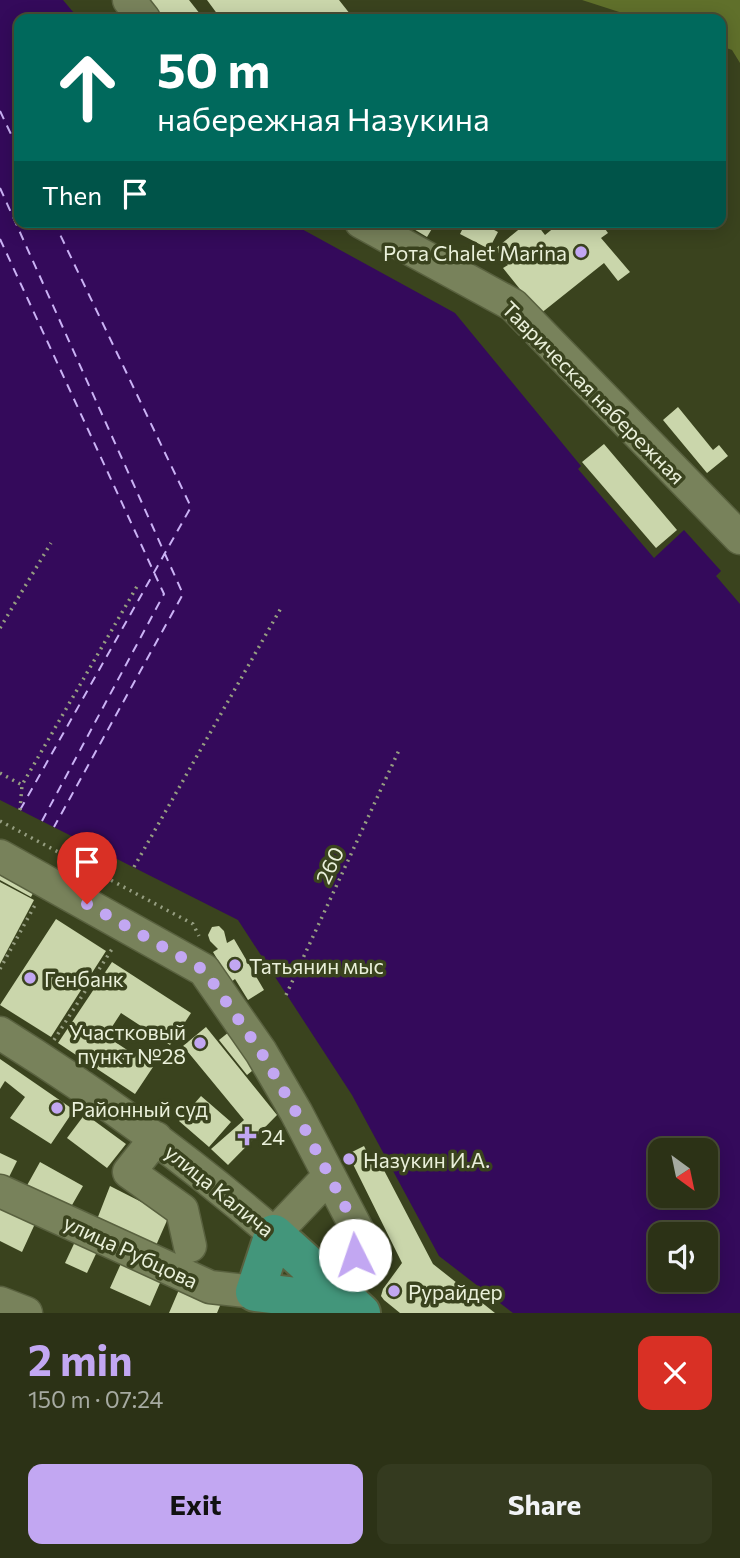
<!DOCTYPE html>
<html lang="en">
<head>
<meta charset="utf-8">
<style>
	:root { --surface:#2c3216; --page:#343a1f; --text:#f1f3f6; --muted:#a6aaa1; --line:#484d35; --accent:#c2a7f2 }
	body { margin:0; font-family:Commissioner,sans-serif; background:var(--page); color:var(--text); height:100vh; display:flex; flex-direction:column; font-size:26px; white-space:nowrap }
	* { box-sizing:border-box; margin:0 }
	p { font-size:23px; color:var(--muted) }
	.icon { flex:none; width:38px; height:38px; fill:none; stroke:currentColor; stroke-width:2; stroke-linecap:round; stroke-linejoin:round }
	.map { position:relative; height:1313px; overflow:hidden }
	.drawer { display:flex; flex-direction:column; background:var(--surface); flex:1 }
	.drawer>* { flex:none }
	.hud { position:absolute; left:14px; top:14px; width:712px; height:214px; border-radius:14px; box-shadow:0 4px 18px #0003,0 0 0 2px var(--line); background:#00695c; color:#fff; overflow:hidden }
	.needle { width:46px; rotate:147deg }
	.buttons { position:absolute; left:648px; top:1138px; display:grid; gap:14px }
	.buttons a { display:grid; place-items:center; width:70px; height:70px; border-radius:14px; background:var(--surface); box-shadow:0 4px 18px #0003,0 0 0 2px var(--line); font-size:35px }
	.pin { position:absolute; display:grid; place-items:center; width:60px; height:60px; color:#fff; margin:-72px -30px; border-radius:50% 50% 50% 0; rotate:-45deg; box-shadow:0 0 7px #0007 }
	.pin .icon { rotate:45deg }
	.me { position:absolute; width:77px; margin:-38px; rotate:356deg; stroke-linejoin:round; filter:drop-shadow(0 0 5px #0008) }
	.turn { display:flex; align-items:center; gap:24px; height:147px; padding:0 28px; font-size:32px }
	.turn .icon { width:91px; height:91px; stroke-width:2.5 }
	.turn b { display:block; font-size:49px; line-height:60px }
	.then { display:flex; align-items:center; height:66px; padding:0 28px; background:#0003; gap:14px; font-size:26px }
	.round { display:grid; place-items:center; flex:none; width:74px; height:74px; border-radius:14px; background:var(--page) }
	.overview { display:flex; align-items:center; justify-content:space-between; height:119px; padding:0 28px }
	h1 { font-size:42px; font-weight:700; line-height:52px; color:var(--accent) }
	.cta { display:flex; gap:14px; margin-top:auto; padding:14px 28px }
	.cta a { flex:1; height:80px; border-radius:14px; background:var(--accent); color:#111; font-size:28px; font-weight:700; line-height:80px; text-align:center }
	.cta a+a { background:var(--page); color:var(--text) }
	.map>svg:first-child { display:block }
	.green { fill:#60702b }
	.water { fill:#340a5b; fill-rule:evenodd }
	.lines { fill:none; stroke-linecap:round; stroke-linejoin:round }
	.ferry { stroke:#cab2f5; stroke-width:2; stroke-dasharray:9 7; stroke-linecap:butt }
	.building { fill:#cad6ab }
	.minor-casing { stroke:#59613f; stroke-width:35 }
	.major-casing { stroke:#59613f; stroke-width:42 }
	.path { stroke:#969e81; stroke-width:3.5; stroke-dasharray:2 5; stroke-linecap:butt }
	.minor { stroke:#78825b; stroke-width:32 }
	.major { stroke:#43967b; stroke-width:38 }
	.route { stroke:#c2a7f2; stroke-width:12; stroke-dasharray:0 21.6 }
	.poi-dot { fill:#c2a7f2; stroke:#3a431e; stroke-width:2.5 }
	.labels { text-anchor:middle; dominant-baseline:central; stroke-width:7; stroke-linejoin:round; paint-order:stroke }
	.poi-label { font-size:21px; fill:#eaf0da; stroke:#3a431e; text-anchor:start }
	.street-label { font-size:21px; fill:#eaf0da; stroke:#3a431e }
</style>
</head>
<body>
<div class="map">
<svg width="740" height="1313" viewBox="0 0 740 1313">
	<rect width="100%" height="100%" fill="#3a431e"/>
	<path class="green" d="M582,0h158v63l-8,-13 -11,-4v-27h-80z"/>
	<path class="water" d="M0,0h63l16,19h-60v203h270l166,91 126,153 -3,3 76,89 30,-28 37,41 -5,5 24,28v709h-227l-74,-57 -87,-161 -114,-175 -238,-120zM660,1150h45v45h-45zM660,1234h45v45h-45z"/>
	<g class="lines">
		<path class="ferry" d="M0,111l19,40
			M0,188l183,406 -129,233
			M0,239l164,355 -122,227
			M20,810l171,-303 -137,-285"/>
	</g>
	<path class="building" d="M139,0h50l15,19h-51z
		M207,0h132l15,19h-133z
		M402,222h34l-9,15z
		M466,222h13l19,10 -9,17 -29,-15z
		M528,222h7l10,13 16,-13h39l8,11 -7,5 29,34 -12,9 -14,-18 -64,51 -37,-46 5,-3 -13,-16z
		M678,407l35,43 6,-5 9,11 -21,17 -44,-53z
		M604,444l73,86 -21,18 -74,-86z
		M0,865l37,20 -6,12 -31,-17z
		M0,882l34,18 -34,64z
		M56,919l50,32 -55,86 -51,-32z
		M219,926l5,5 3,12 7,-4 30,51 -16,10 -13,-21 -4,3 -18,-30 5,-3 -8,-8 -2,-6 4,-8z
		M112,962l79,51 -21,32 -49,-32 -15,23 47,31 -18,27 -77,-51z
		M206,1027l71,88 -49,50 -17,-16 33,-29 -61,-74z
		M229,1032l28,35 -10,8 -28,-35z
		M0,1059l74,51 -23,34 -41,-26 15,-21 -20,-16 -5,8z
		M201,1096l30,26 -22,25 -30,-26z
		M85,1114l41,30 -19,24 -40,-30z
		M364,1146l6,12 6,-3 57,109 62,49h-95l-16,-13 -3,-4 2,-7 19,-26 -54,-109z
		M0,1153l17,8 -11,22 -6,-2z
		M40,1162l43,24 -15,26 -43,-23z
		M110,1186l59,30 -15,34 -58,-28z
		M0,1197l39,18 -17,37 -22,-11z
		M80,1231l22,10 -15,32 -22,-10z
		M123,1259l40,17 -13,30 -40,-18z
		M181,1285l41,16 -5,12h-48z"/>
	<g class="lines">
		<defs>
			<path id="minor" d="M129,0l15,19
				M361,222l152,83 227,233
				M0,856l204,114 57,82 35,60 62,119 -9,72
				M0,1033c96,60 188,126 274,201l55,-58
				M156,1138l-27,34 53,38 8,36
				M0,1191l210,96 45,5
				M0,1303l26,10"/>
			<path id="major" d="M349,1303l-94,-11 19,-58 87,79"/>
		</defs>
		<use href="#minor" class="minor-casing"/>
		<use href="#major" class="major-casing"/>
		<path class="path" d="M0,628l51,-85
			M0,773l22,12
			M20,810l2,-25 117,-202
			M0,821l193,103 6,12
			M134,867l147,-259
			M0,969l35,-64
			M286,995l114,-247
			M54,1040l58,-91"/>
		<use href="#minor" class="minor"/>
		<use href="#major" class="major"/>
	</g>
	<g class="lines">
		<path class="route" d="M87,904l117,66 57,82 35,60 62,119 -3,24"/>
	</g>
	<g class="poi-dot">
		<circle cx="581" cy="252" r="7"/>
		<circle cx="235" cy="965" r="7"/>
		<circle cx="30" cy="978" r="7"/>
		<circle cx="200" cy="1043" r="7"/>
		<circle cx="57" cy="1108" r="7"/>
		<path d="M243.5 1125.5h7v7h7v7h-7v7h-7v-7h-7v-7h7z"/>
		<circle cx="349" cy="1159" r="7"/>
		<circle cx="394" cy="1291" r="7"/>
	</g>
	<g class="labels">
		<g class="poi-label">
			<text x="567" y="252" text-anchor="end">Рота Chalet Marina</text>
			<text x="249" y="965">Татьянин мыс</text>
			<text x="44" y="978">Генбанк</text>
			<text x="186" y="1031" text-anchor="end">Участковый<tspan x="186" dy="24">пункт №28</tspan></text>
			<text x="71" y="1108">Районный суд</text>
			<text x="261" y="1136">24</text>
			<text x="363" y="1159">Назукин И.А.</text>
			<text x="408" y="1291">Рурайдер</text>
		</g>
		<g class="street-label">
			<text transform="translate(594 392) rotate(45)">Таврическая набережная</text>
			<text transform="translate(329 865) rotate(-65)">260</text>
			<text transform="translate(220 1190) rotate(39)">улица Калича</text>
			<text transform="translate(131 1251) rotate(25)">улица Рубцова</text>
		</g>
	</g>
</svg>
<div class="buttons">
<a><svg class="needle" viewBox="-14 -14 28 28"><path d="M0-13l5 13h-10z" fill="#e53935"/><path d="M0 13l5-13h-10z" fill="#a6aaa1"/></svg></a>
<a><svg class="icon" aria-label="sound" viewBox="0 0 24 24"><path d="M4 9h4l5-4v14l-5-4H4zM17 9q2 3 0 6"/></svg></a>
</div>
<div class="pin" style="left:87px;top:904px;background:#d93025"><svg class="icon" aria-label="arrive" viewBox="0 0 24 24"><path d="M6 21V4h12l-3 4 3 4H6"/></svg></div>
<svg class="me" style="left:355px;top:1255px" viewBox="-20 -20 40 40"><circle r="19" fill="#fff"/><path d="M0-13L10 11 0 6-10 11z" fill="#c2a7f2"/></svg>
<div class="hud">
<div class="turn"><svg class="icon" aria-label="ahead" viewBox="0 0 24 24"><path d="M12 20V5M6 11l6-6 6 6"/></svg><div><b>50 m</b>набережная Назукина</div></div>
<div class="then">Then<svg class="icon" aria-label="arrive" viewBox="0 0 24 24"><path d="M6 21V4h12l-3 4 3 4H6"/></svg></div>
</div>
</div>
<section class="drawer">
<div class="overview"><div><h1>2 min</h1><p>150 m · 07:24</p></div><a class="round" style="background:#d93025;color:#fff"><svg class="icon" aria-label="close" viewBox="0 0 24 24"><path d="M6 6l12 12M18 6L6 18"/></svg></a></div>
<div class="cta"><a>Exit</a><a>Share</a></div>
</section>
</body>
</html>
